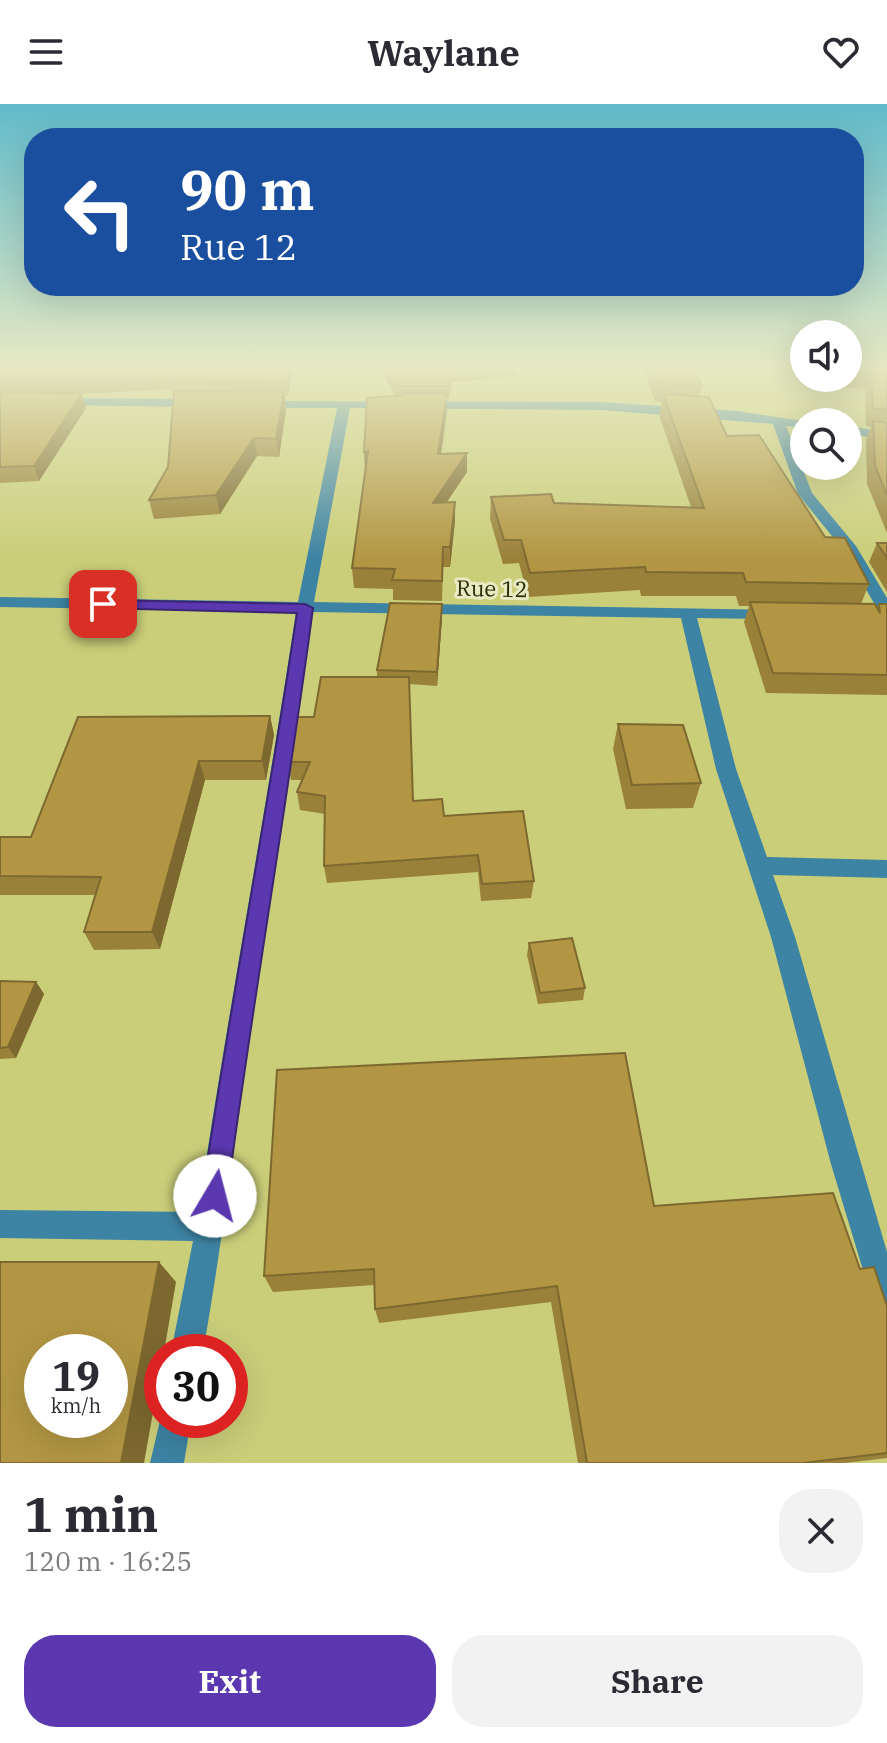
<!DOCTYPE html>
<html lang="en">
<head>
<meta charset="utf-8">
<style>
	:root { --surface:#fff; --page:#f2f2f3; --text:#2b2b33; --muted:#7c7c81; --accent:#5b38b0 }
	body { margin:0; font-family:"IBM Plex Serif",serif; background:var(--page); color:var(--text); height:100vh; display:flex; flex-direction:column; font-size:30px; white-space:nowrap }
	* { box-sizing:border-box; margin:0 }
	p { font-size:26px; color:var(--muted) }
	.icon { flex:none; width:44px; height:44px; fill:none; stroke:currentColor; stroke-width:2; stroke-linecap:round; stroke-linejoin:round }
	.map { position:relative; height:1359px; overflow:hidden }
	.drawer { display:flex; flex-direction:column; background:var(--surface); flex:1 }
	.drawer>* { flex:none }
	.guide { position:absolute; left:24px; top:24px; width:840px; height:168px; border-radius:32px; box-shadow:0 8px 32px #0002; background:#1a4fa0; color:#fff; overflow:hidden }
	.controls { position:absolute; left:790px; top:216px; display:grid; gap:16px }
	.controls a { display:grid; place-items:center; width:72px; height:72px; border-radius:50%; background:var(--surface); box-shadow:0 8px 32px #0002; font-size:40px }
	.speed { position:absolute; left:24px; top:1230px; display:flex; gap:16px; font-size:40px; font-weight:700; text-align:center }
	.speed>* { display:grid; place-content:center; width:104px; height:104px; border-radius:50%; background:var(--surface); box-shadow:0 8px 32px #0002; line-height:1 }
	.speed small { font-size:20px; font-weight:400 }
	.speed .limit { border:12px solid #d22; background:#fff; color:#111 }
	.pin { position:absolute; display:grid; place-items:center; width:68px; height:68px; color:#fff; margin:-34px; border-radius:16px; box-shadow:0 4px 12px #0006 }
	.me { position:absolute; width:88px; margin:-44px; rotate:8deg; stroke-linejoin:round; filter:drop-shadow(0 0 6px #0008) }
	.turn { display:flex; align-items:center; gap:28px; height:168px; padding:0 24px; font-size:36px }
	.turn .icon { width:104px; height:104px; stroke-width:2.5 }
	.turn b { display:block; font-size:56px; line-height:68px }
	.round { display:grid; place-items:center; flex:none; width:84px; height:84px; border-radius:32px; background:var(--page) }
	.overview { display:flex; align-items:center; justify-content:space-between; height:136px; padding:0 24px }
	h1 { font-size:48px; font-weight:700; line-height:60px }
	.cta { display:flex; gap:16px; margin-top:auto; padding:16px 24px }
	.cta a { flex:1; height:92px; border-radius:32px; background:var(--accent); color:#fff; font-size:32px; font-weight:700; line-height:92px; text-align:center }
	.cta a+a { background:var(--page); color:var(--text) }
	header { display:flex; justify-content:space-between; align-items:center; height:104px; padding:0 24px; background:var(--surface); font-size:36px; font-weight:700 }
	.map>svg:first-child { display:block }
	.lines { fill:none; stroke-linecap:round; stroke-linejoin:round }
	.minor { fill:#3d83a3; fill-rule:evenodd }
	.wall { fill:#99813a }
	.shaded-wall { fill:#7d692f }
	.building { fill:#b29643; stroke:#7d692f; stroke-width:2; fill-rule:evenodd }
	.route { fill:#5b38b0; stroke:#3b2472; stroke-width:2 }
	.labels { text-anchor:middle; dominant-baseline:central; stroke-width:6; stroke-linejoin:round; paint-order:stroke }
	.street-label { font-size:22px; fill:#2a2b06; stroke:#e8ebc2 }
</style>
</head>
<body>
<header><svg class="icon" aria-label="menu" viewBox="0 0 24 24"><path d="M4 6h16M4 12h16M4 18h16"/></svg>Waylane<svg class="icon" aria-label="heart" viewBox="0 0 24 24"><path d="M12 20l-8-8c-3-5 5-10 8-4 3-6 11-1 8 4z"/></svg></header>
<div class="map">
<svg width="887" height="1359" viewBox="0 0 887 1359">
	<rect width="100%" height="100%" fill="#cace79"/>
	<g class="lines">
		<path class="minor" d="M53,294l148,1 6,4 -6,4 -144,-2 -4,-1z
			M257,297l344,1 136,9 72,11h-5v6l-18,-2 26,67 44,53 31,52v19l-8,-5 -35,-61 -46,-57 -25,-70 -172,-14 -251,-2 -36,194 463,8 2,4 -8,5 -74,-1 39,151 31,88 120,3v18l-114,-3 22,62 92,315v63l-11,-4 -4,-11 -41,-136 -60,-227 -55,-168 -35,-151 -368,-6c-18,133 -41,264 -60,397 -16,115 -30,229 -50,343h-32l22,-111 -193,-3v-28l198,2c30,-200 68,-400 98,-600l-296,-5v-10l298,5 39,-194h-76l-4,-1z
			M848,322l39,6v8l-39,-6z
			M162,1308v8h29l-7,43h-34z"/>
	</g>
	<path class="wall" d="M0,264h292l-4,28h-3l1,14 -7,47 -22,-1 -37,58 -66,5 -5,-19 19,-33 6,-73 -2,-5 -90,5 4,14 -47,73 -39,2z
		M379,264h138l-1,9 -64,5 -3,16h-2v13l-6,43 26,-1v19l-20,30 8,19 -5,46h-7l-1,34 -49,-1v-11l-39,-1 -2,-20 13,-97 30,-75z
		M643,264h89l-1,4 -38,-4 9,18 -3,10 28,40 98,101 44,47 -8,20 16,4 2,-4h8v91l-121,-2 -22,-71 5,-16h-10l-3,-10h-95l-1,-6 -112,7 -9,-34 -16,1 -13,-45 1,-22 63,6 137,4 -32,-92 3,-13 -7,-1z
		M848,264h39v165l-20,-49 -1,-44 5,-13 -5,-1 -1,-37 -26,-3v-8h9z
		M877,439h10v49l-18,-30z
		M442,513l-5,69 -28,-2 4,117 31,15 90,65 -3,17 -50,3 -3,-29 -151,11 -3,-17 1,-52 -25,-4 -3,-18 5,-12h-11l-3,-18 26,-45 63,-40v-7z
		M270,612l4,19 -8,45h-61l-45,169 -66,1 -10,-18 11,-37h-95v-58h31z
		M618,620l83,59 -8,25 -67,1 -13,-60z
		M529,839l56,45 -2,12 -45,4 -11,-49z
		M0,877l36,1 8,12 -28,64 -16,1z
		M654,1102l206,63 27,37v152l-42,5h-267l-27,-161 -172,21 -4,-14 -1,-24 -101,7 -9,-16z"/>
	<path class="shaded-wall" d="M289,264h3l-4,28 -1,-14z
		M284,288l2,18 -7,47 -3,-18z
		M82,289l4,15 -47,73 -5,-15z
		M447,289v18l-9,62v-19z
		M254,334l3,18 -37,58 -4,-19z
		M368,347l2,19 -5,1 -1,-19z
		M467,349v19l-34,50v-19z
		M455,398v19l-5,46v-20z
		M442,500v13l-5,69v-14z
		M270,612l4,19 -8,45 -4,-19z
		M199,657l6,19 -45,169 -8,-17z
		M36,878l8,12 -28,64 -8,-11z
		M159,1158l17,20 -12,70h-2v10l-18,101h-23z"/>
	<path class="building" d="M0,264h289l-2,14 -111,-2 -6,-1v-5l-79,5 -91,-1z
		M385,264h102l-35,3 -3,15h-54z
		M652,264h41l9,18 -44,-3z
		M848,264h39v42l-14,-2 -2,-37z
		M174,287l110,1 -8,47 -22,-1 -38,57 -67,5 19,-33z
		M0,288l82,1 -48,73 -34,1z
		M402,289h45l-9,61 29,-1 -34,50 22,-1 -5,45h-7l-1,34 -50,-1 3,-11 -43,-1 16,-117 -4,1 3,-54 36,-3z
		M663,290l46,3 18,39 32,-1 66,102 20,1 24,46 -123,-2 -3,-9 -97,-1 -1,-5 -115,6 -9,-33h-17l-13,-43 60,-3 3,9 150,5z
		M873,317l14,2v72l-12,-29z
		M877,439h10v15z
		M750,498l125,2 5,9 -1,-9h8v71l-114,-2z
		M390,499l52,1 -5,68 -60,-2z
		M321,573h88l4,124 29,-2 2,17 79,-5 11,70 -52,3 -4,-29 -154,11 1,-70 -28,-4 13,-30h-22l7,-45h19z
		M270,612l-8,45h-63l-47,171h-68l17,-55 -101,-1v-39h31l47,-120z
		M618,620l65,1 18,58 -69,2z
		M572,834l13,50 -45,5 -11,-50z
		M0,877l36,1 -28,65 -8,1z
		M625,949l29,153 179,-13 27,76 14,-2 13,39v147l-84,10h-216l-30,-177 -182,23 -1,-40 -110,7 13,-206z
		M0,1158h159l-38,201h-121zM42,1248h68v68h-68z"/>
	<linearGradient id="sky" x2="0" y2="1"><stop stop-color="#61bbcb"/><stop offset="0.58" stop-color="#e7e9c3"/><stop offset="1" stop-color="#e7e9c3" stop-opacity="0"/></linearGradient>
	<rect width="887" height="454" fill="url(#sky)"/>
	<path class="route" d="M103,496l202,4 8,4c-26,197 -60,392 -86,588l-3,9 -9,4 -9,-4 -4,-9c29,-195 66,-388 95,-583l-200,-5 -2,-4z"/>
	<g class="labels">
		<g class="street-label">
			<text transform="translate(492 484) rotate(1)">Rue 12</text>
		</g>
	</g>
</svg>
<div class="controls">
<a><svg class="icon" aria-label="sound" viewBox="0 0 24 24"><path d="M4 9h4l5-4v14l-5-4H4zM17 9q2 3 0 6"/></svg></a>
<a><svg class="icon" aria-label="search" viewBox="0 0 24 24"><circle cx="10" cy="10" r="6"/><path d="M15 15l6 6"/></svg></a>
</div>
<div class="speed"><div>19<small>km/h</small></div><div class="limit">30</div></div>
<div class="pin" style="left:103px;top:500px;background:#d93025"><svg class="icon" aria-label="arrive" viewBox="0 0 24 24"><path d="M6 21V4h12l-3 4 3 4H6"/></svg></div>
<svg class="me" style="left:215px;top:1092px" viewBox="-20 -20 40 40"><circle r="19" fill="#fff"/><path d="M0-13L10 11 0 6-10 11z" fill="#5b38b0"/></svg>
<div class="guide">
<div class="turn"><svg class="icon" aria-label="left" viewBox="0 0 24 24"><path d="M17 20v-9H6M10 6l-5 5 5 5"/></svg><div><b>90 m</b>Rue 12</div></div>
</div>
</div>
<section class="drawer">
<div class="overview"><div><h1>1 min</h1><p>120 m · 16:25</p></div><a class="round"><svg class="icon" aria-label="close" viewBox="0 0 24 24"><path d="M6 6l12 12M18 6L6 18"/></svg></a></div>
<div class="cta"><a>Exit</a><a>Share</a></div>
</section>
</body>
</html>
